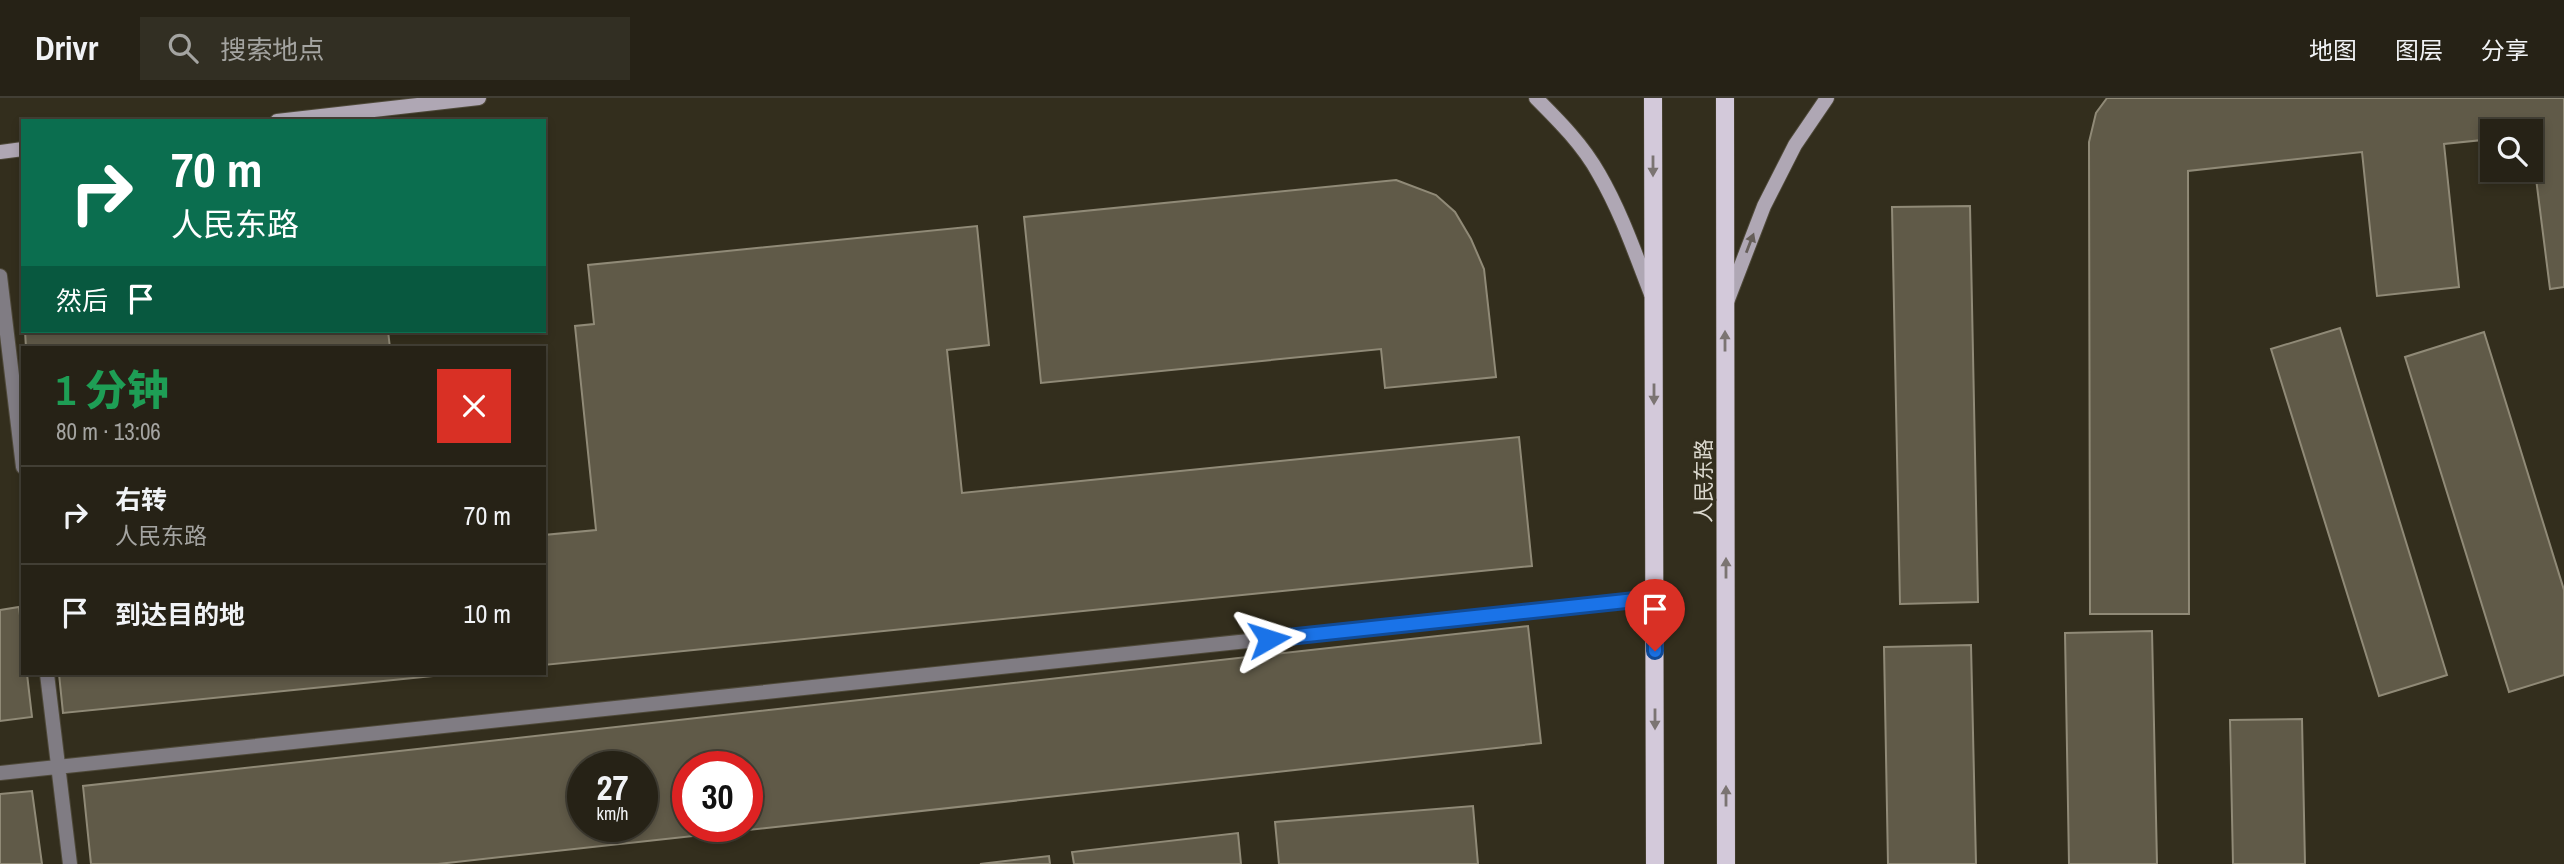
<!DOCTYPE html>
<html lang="zh">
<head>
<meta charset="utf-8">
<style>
	:root { --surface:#262216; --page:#322f23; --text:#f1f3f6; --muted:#a4a4a1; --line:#423f35 }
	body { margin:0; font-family:"Archivo Narrow","Noto Sans SC",sans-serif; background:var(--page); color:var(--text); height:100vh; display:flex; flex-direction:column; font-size:26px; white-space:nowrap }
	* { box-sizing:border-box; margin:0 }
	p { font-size:23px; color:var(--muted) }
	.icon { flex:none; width:38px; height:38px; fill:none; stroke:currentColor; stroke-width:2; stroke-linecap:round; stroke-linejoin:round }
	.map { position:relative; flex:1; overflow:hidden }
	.panel { position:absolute; left:21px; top:248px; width:525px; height:329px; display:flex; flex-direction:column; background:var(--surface); border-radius:0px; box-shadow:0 4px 10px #0003,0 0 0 2px var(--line) }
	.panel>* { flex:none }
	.hud { position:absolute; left:21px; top:21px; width:525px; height:214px; border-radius:0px; box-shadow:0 4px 10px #0003,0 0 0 2px var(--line); background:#0b6e4f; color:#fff; overflow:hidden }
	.controls { position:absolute; left:2480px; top:21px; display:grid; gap:14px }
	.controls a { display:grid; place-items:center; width:63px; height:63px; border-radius:0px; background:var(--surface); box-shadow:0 4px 10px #0003,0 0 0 2px var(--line); font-size:35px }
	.speed { position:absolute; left:567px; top:653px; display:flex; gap:14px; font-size:35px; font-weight:700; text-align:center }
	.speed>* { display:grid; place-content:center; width:91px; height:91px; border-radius:50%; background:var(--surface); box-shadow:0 4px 10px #0003,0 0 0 2px var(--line); line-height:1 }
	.speed small { font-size:18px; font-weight:400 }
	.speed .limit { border:10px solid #d22; background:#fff; color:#111 }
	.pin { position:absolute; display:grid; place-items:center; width:60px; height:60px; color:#fff; margin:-72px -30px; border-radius:50% 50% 50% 0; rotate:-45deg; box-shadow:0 0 7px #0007 }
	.pin .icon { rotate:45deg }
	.me { position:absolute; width:77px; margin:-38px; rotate:84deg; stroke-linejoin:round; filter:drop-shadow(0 0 5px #0008) }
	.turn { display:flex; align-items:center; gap:24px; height:147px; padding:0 35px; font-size:32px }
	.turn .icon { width:91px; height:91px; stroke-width:2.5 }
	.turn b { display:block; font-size:49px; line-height:60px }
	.then { display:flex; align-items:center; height:66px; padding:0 35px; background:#0003; gap:14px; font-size:26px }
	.round { display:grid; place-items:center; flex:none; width:74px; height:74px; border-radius:0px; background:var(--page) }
	.summary { display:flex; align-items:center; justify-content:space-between; height:119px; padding:0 35px }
	h1 { font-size:42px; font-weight:800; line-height:52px; color:#1e9e55 }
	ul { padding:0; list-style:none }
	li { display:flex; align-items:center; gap:21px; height:98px; padding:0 35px; border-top:2px solid var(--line) }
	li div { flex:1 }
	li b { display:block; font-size:26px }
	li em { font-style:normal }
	header { display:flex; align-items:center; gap:42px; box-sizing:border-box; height:98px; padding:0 35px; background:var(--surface); border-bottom:2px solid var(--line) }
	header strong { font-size:33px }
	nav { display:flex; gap:38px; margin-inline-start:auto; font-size:24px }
	.search { width:490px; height:63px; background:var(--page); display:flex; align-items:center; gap:18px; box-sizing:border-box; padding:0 24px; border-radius:0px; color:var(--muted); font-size:26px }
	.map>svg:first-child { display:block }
	.building { fill:#605a48; stroke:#908a77; stroke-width:2; fill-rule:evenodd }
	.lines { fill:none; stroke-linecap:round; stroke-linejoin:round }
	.minor-casing { stroke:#4e4939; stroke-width:16 }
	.secondary-casing { stroke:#4e4939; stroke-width:16 }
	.primary-casing { stroke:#4e4939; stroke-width:19 }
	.minor { stroke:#807c83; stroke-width:14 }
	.secondary { stroke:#afa7b4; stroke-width:14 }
	.primary { stroke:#d3c9da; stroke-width:18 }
	.oneway { fill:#7b7472 }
	.oneway2 { fill:#655e59 }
	.route-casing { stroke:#114b97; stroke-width:18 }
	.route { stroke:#1a73e8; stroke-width:12 }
	.labels { text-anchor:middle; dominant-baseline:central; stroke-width:6; stroke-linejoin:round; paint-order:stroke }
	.street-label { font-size:21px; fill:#dbd8ce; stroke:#332e1d }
</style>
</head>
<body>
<header>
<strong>Drivr</strong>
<div class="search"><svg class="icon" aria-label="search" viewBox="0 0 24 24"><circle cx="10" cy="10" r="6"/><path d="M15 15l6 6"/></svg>搜索地点</div>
<nav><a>地图</a><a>图层</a><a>分享</a></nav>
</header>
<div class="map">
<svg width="2564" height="766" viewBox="0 0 2564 766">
	<rect width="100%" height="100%" fill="#332e1d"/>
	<path class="building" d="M2107,0h457v189l-14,2 -20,-158h-38v8l-48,5 15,143 -82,9 -15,-144 -174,19 1,443h-99l-1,-472 7,-29z
		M1396,82l40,15 19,17 16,27 13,30 12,108 -111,11 -4,-39 -340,34 -17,-166z
		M1970,108l8,396 -78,2 -8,-397z
		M977,128l12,119 -42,5 15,143 557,-56 13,129 -988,99v-130l52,-5 -21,-204 19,-2 -6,-59z
		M2340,230l107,347 -68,21 -108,-347z
		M25,233h363l2,17h-364z
		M2484,234l80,258v85l-55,17 -104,-335z
		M19,509l4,34v33h4l5,43 -32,4v-111z
		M1528,528l13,117 -1103,121h-347l-8,-78zM583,668h59v60h-59zM688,668h59v60h-59z
		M2152,533l5,233h-88l-4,-231z
		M1971,547l5,219h-88l-4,-217z
		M59,576h394l-390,39z
		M2302,621l3,145h-72l-3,-144z
		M32,693l10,73h-42v-70z
		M1473,708l5,58h-199l-4,-42z
		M1238,735l3,31h-167l-2,-12z
		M1049,758l1,8h-70z"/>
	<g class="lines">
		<defs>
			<path id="minor" d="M0,178l23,191
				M47,576l23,190
				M0,675l1654,-175"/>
			<path id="secondary" d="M1536,0c23,23 47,47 63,76 22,38 36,79 52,120
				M277,23l202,-23
				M0,54l23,-3
				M1727,204l37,-96 31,-61 32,-47"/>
			<path id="primary" d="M1653,0l2,766
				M1725,0l1,766"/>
		</defs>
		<use href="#minor" class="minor-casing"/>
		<use href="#secondary" class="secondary-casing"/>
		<use href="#primary" class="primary-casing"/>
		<use href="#minor" class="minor"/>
		<use href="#secondary" class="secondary"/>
		<use href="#primary" class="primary"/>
	</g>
	<defs><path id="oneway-solid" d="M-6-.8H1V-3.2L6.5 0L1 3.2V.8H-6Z" transform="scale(1.75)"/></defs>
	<g class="oneway">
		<use href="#oneway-solid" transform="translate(1653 68) rotate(90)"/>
		<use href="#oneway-solid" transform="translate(1725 243) rotate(-90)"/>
		<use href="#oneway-solid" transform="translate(1654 296) rotate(90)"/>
		<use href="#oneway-solid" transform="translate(1726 470) rotate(-90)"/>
		<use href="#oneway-solid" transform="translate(1655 621) rotate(90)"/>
		<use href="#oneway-solid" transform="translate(1726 698) rotate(-90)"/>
	</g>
	<use class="oneway2" href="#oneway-solid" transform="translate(1750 145) rotate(-69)"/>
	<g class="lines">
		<defs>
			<path id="route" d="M1269,541l385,-41 1,53"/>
		</defs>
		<use href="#route" class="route-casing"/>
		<use href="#route" class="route"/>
	</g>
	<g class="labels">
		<g class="street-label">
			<text transform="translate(1703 383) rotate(-90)">人民东路</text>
		</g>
	</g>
</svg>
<div class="controls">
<a><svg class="icon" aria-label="search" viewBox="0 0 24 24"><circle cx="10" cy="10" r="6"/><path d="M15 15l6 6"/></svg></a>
</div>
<div class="speed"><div>27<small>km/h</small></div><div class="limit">30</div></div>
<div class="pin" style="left:1655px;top:553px;background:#d93025"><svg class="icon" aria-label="arrive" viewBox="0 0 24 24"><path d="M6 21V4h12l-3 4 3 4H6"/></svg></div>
<svg class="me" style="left:1269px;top:541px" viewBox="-20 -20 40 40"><path d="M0-17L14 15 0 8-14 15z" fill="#1a73e8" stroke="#fff" stroke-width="4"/></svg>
<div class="hud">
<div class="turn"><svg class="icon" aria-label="right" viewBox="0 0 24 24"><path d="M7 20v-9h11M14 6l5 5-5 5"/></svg><div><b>70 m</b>人民东路</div></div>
<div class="then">然后<svg class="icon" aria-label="arrive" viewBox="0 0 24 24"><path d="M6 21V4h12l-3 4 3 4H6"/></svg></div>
</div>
<section class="panel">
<div class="summary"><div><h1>1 分钟</h1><p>80 m · 13:06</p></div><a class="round" style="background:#d93025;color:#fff"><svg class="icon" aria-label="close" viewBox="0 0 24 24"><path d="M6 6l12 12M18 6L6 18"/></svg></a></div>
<ul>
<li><svg class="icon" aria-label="right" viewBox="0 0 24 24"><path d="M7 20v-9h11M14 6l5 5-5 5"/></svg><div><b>右转</b><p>人民东路</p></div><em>70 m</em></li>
<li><svg class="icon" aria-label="arrive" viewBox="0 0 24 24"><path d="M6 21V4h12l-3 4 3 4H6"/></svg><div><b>到达目的地</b></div><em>10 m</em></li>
</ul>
</section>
</div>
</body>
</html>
